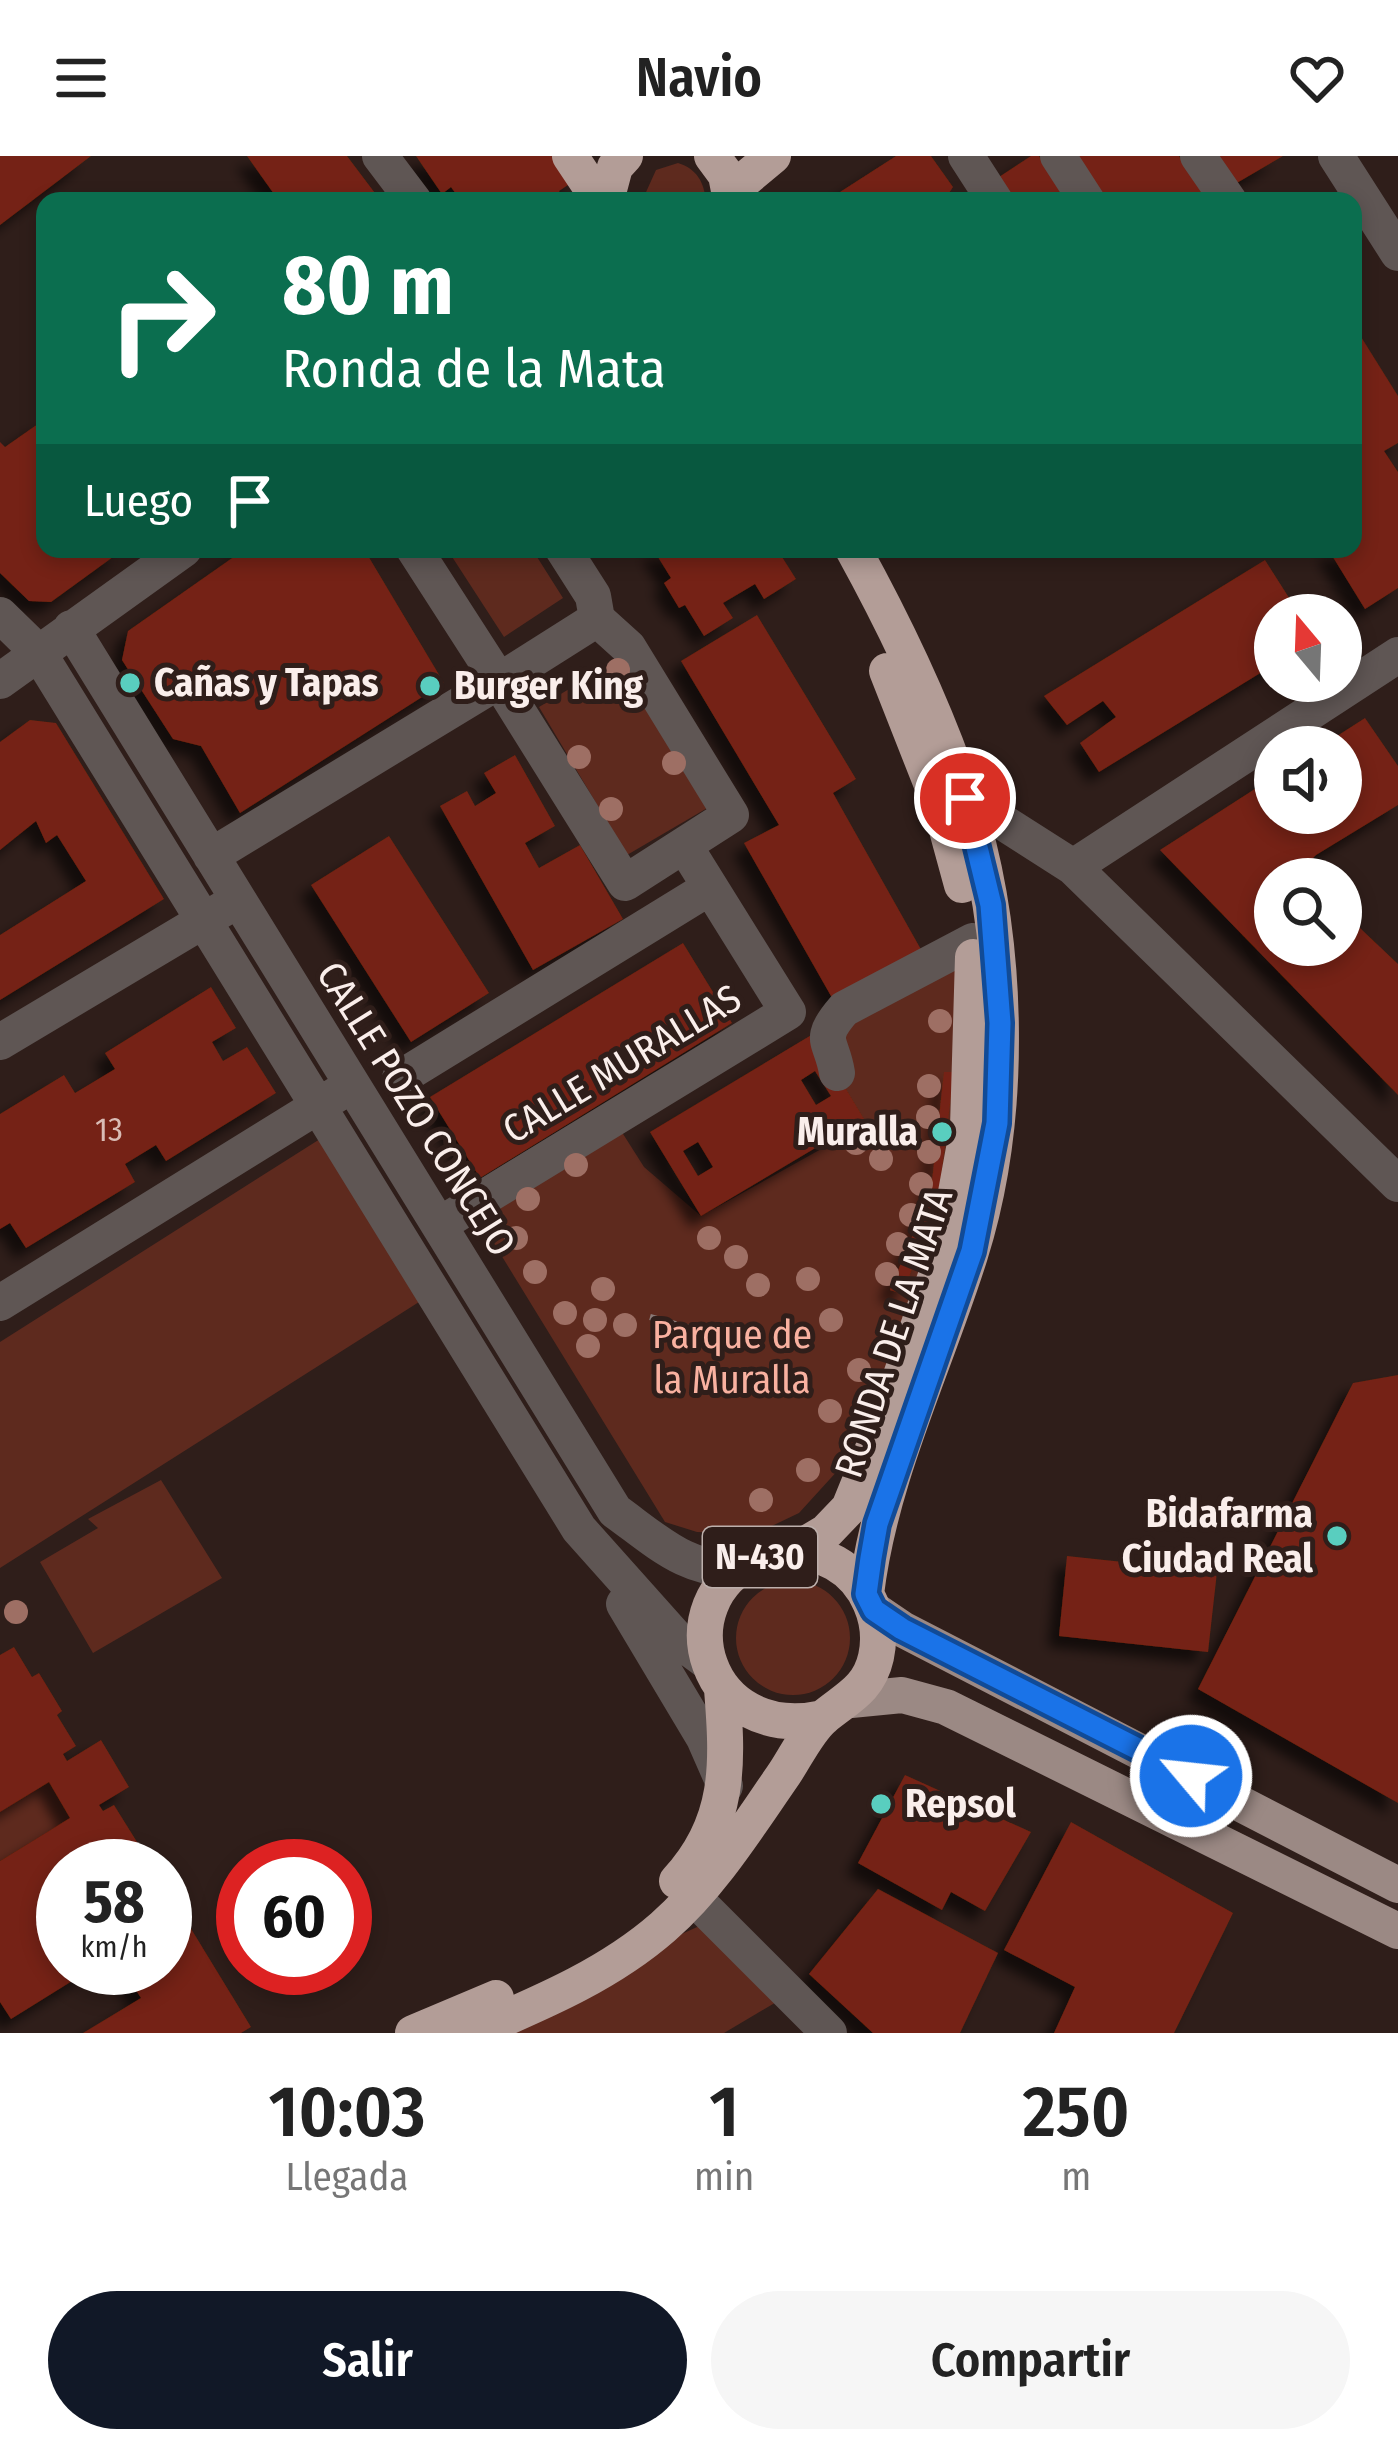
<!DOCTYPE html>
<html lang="es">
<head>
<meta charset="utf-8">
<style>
	:root { --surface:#fff; --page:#f6f6f6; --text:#222; --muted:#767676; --accent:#111827 }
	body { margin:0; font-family:"Fira Sans Condensed",sans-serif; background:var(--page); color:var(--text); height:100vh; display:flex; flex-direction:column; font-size:45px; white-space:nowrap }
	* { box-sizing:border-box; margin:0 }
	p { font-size:39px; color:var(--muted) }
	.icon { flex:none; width:66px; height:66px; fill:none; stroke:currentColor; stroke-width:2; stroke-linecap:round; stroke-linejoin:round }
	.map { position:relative; height:1877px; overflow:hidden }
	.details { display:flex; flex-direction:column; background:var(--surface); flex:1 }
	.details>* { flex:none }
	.guide { position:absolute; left:36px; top:36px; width:1326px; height:366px; border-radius:24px; box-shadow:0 6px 18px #0003; background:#0b6e4f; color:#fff; overflow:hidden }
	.needle { width:78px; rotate:341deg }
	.buttons { position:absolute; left:1254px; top:438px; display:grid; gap:24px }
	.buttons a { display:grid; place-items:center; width:108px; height:108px; border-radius:50%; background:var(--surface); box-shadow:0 6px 18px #0003; font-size:60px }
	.speed { position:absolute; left:36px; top:1683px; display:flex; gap:24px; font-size:60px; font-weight:700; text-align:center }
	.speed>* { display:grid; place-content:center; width:156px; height:156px; border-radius:50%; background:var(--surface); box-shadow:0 6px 18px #0003; line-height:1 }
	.speed small { font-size:30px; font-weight:400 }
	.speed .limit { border:18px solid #d22; background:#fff; color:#111 }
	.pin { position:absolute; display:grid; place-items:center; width:102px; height:102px; color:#fff; margin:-51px; border:6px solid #fff; border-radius:50%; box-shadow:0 3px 12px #0007 }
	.me { position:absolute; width:132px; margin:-66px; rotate:298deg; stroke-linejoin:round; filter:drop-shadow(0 0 9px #0008) }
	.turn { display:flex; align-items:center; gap:42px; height:252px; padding:0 48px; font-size:54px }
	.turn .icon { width:156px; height:156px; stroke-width:2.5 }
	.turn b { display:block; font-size:84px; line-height:102px }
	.then { display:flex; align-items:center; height:114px; padding:0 48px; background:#0003; gap:24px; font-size:45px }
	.eta { display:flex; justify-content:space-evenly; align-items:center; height:204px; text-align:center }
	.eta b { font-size:72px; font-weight:600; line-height:84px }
	.primary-button { display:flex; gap:24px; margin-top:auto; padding:24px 48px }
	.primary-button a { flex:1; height:138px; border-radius:72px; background:var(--accent); color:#fff; font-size:48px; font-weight:600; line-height:138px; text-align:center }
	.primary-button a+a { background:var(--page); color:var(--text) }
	header { display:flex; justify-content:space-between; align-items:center; height:156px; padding:0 48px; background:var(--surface); font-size:54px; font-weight:600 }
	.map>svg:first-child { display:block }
	.green { fill:#5e2a1e }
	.building { fill:#752412; fill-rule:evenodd; filter:url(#shadow) }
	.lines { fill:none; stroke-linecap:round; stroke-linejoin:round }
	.path { stroke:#8a7b78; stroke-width:6; stroke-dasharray:9 9; stroke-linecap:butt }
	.minor { stroke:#5f5654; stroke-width:36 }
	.major { stroke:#9b8984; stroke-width:36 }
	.highway { stroke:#b39d97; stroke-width:36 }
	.tree { fill:#9e6f64 }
	.route-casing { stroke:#114b97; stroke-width:30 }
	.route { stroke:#1a73e8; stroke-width:21 }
	.poi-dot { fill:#59cebf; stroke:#2f1e1a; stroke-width:4.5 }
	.labels { text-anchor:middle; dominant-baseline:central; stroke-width:10; stroke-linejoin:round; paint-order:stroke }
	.number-label { font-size:33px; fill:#d9bcb5 }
	.shield { fill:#2f1e1a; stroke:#bdb0ac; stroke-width:3 }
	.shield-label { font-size:36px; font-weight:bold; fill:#faeeeb }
	.poi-label { font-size:39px; font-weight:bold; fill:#faeeeb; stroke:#2f1e1a; text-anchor:start }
	.street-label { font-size:39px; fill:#faeeeb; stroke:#2f1e1a }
	.park-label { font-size:39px; fill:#f9b1a0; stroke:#2f1e1a }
</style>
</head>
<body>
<header><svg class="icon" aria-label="menu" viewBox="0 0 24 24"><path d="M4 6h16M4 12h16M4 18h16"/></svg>Navio<svg class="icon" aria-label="heart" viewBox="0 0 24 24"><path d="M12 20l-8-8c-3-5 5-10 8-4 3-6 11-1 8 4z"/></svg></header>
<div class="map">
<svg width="1398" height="1877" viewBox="0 0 1398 1877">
	<defs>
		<filter id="shadow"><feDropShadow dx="-11" dy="11" stdDeviation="6" flood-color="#0009"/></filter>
	</defs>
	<rect width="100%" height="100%" fill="#2f1e1a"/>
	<path class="green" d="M678,7c19,6 26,19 28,38h-64l14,-31z
		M447,393h85l31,49 -59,39z
		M621,502l88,149 -82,48 -88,-148z
		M973,785l-1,102 -46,217 -53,140 -33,68 -41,45 -44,21 -58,-2 -32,-10 -194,-316 147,-80 26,41 57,49 131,-73 12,-134z
		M320,983l99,163 -419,266v-226z
		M161,1324l61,98 -129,75 -53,-91 58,-34 -10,-9z
		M736 1482a57 57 0 1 1 114 0a57 57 0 1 1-114 0Z
		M49,1626l21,36 -70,43v-49z
		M715,1763l75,75 -66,39h-263z"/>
	<path class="building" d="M0,0h91l-91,69z
		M247,0h100l34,45h-102z
		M416,0h138l20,25 -15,10 6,10h-104l-10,-14 -9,7z
		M896,0h35l22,31 -9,14h-118z
		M1031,0h8l29,45h-54l-15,-24z
		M1075,0h104l29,45h-104z
		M1217,0h66l-48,28z
		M1353,168l45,72v47l-14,8 14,21v116l-33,21 -37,-60h25z
		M45,263v130h79l-73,53 -22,-1 -29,-28v-131l5,5z
		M245,393h119l80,134 -204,130 -39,-67 -28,-7 -51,-79 6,-29z
		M653,393h124l19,30 -32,20 -9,-15 -32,19 10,15 -29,18 -19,-31 -6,3 -15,-25 7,-5z
		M1265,404l35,55h-25v49l-176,108 -19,-29 36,-26 -13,-16 -36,24 -23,-29z
		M757,459l99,164 -23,14 90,160 -88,50 -91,-160 35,-18 -98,-164z
		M1365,562l33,48v39l-82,50 -16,16 8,8h-33v66h66v-35l57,54v131l-238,-245 115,-74v37h66v-66h-21z
		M30,564l26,3 108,176 -164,101v-65l86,-54 -29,-46 -11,8 -10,-22 -36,29v-108z
		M515,599l40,71 -30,17 14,25 41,-23 43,74 -90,51 -93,-164 27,-15 8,15 21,-13 -12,-20z
		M389,680l100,157 -78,49 -100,-157z
		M683,787l49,80 -252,155 -50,-81z
		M211,831l25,41 -24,14 11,19 24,-14 29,46 -110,68 -10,-16 -31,19 10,18 -109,66 -16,-25 -10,6v-115l64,-39 11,18 40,-24 -10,-16z
		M813,878l51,85 -163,97 -51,-84zM815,915l16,25 -15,9 -15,-25zM698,986l15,25 -15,9 -15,-25z
		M944,916h10l-15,121 -36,101 -13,-4 41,-99z
		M1398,1219v428l-200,-114 155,-306z
		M1067,1400l150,16 -9,80 -149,-16z
		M14,1491l18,30 7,-4 23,38 -5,4 19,31 -13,8 4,7 34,-21 28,47 -30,18 4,6 11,-6 38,61h-89v102h30l-82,51 -11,-17v-141l70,-43 -21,-36 -49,30v-157z
		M905,1619l126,57 -46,79 -34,-19 -9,18 -84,-47z
		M1071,1666l162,91 -59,120h-120l21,-46 -71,-37z
		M878,1733l120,64 -38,80h-87l-64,-59z
		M179,1753l72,118 -10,6h-158l58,-35 -19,-30h43v-50z"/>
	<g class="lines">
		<path class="path" d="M650,1161l105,29"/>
		<path class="minor" d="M380,0l34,45
			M966,0l29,45
			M1058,0l29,45
			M1198,0l31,45
			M1336,0l62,97
			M414,393l85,132 98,-62 -4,-23 -30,-47
			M0,459l38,37 541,877 100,112 30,22
			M71,472l544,883c38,27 76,65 127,56
			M0,525l184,-132
			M965,642l108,69 325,317
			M211,700l288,-175 126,202 106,-68 -103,-168 -31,-28
			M1073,711l325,-212
			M0,886l223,-133
			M837,917c-5,-33 -21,-32 7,-64l129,-68
			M400,922l309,-190
			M439,1069l349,-213 -104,-167
			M0,1147l339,-210
			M624,1448l80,134 21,48
			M693,1741l136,136"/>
		<path class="major" d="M874,1454l28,19 496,256
			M851,1544l51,-5 44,12 452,224"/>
		<path class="highway" d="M570,0l30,45
			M712,0l14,19 5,26
			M731,35l42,-35
			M606,45l9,-34 10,-11
			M853,393c43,78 84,164 112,249 45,139 49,318 5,457 -35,112 -90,222 -104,339
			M887,515l54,137 21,77
			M794,1395l32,-19 23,-24 41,-101 56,-160 22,-120 5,-170
			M677,1725c54,-58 51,-118 45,-192
			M413,1877l83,-35
			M471,1877c67,-29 136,-57 192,-106 48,-42 83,-98 119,-150 13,-18 25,-46 42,-60 23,-19 45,-28 52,-60 8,-36 -9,-76 -41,-94 -23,-13 -55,-15 -79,-4 -93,43 -52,185 67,159"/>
	</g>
	<g class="tree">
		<circle cx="618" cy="514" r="12"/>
		<circle cx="579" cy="601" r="12"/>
		<circle cx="674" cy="607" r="12"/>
		<circle cx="611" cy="653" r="12"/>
		<circle cx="940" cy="865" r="12"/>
		<circle cx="929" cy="930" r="12"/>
		<circle cx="928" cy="961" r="12"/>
		<circle cx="856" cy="987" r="12"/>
		<circle cx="929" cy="996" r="12"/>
		<circle cx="881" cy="1003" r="12"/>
		<circle cx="576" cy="1009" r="12"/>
		<circle cx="921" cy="1028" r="12"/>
		<circle cx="528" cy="1043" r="12"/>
		<circle cx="911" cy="1059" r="12"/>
		<circle cx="516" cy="1082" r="12"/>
		<circle cx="709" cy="1082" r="12"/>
		<circle cx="898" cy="1088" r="12"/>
		<circle cx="736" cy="1101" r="12"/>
		<circle cx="535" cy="1116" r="12"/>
		<circle cx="887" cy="1118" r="12"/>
		<circle cx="808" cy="1123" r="12"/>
		<circle cx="758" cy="1129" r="12"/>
		<circle cx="603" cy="1133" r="12"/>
		<circle cx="565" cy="1157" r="12"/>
		<circle cx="595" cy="1164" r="12"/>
		<circle cx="831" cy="1164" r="12"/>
		<circle cx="625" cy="1169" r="12"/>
		<circle cx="588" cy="1190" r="12"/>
		<circle cx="859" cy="1214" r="12"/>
		<circle cx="830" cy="1255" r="12"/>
		<circle cx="808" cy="1314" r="12"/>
		<circle cx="761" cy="1344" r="12"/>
		<circle cx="16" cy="1456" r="12"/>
	</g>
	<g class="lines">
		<defs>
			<path id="route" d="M965,642l26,107 9,118 -3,100 -25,128 -95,273 -6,34 -5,36 8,16 28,19 289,147"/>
		</defs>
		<use href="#route" class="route-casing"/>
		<use href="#route" class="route"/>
	</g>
	<g class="poi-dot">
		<circle cx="130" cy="527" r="12"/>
		<circle cx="430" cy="530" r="12"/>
		<circle cx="942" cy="976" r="12"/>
		<circle cx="1337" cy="1380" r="12"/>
		<circle cx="881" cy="1648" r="12"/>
	</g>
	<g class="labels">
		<g class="number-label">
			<text x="109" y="974">13</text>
		</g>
		<rect class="shield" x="703" y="1371" width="114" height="60" rx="9"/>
		<g class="shield-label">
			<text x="760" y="1401">N-430</text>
		</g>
		<g class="poi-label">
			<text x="154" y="527">Cañas y Tapas</text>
			<text x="454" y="530">Burger King</text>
			<text x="918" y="976" text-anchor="end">Muralla</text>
			<text x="1313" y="1358" text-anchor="end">Bidafarma<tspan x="1313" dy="45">Ciudad Real</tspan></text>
			<text x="905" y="1648">Repsol</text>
		</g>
		<g class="street-label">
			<text transform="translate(622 908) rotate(-31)">CALLE MURALLAS</text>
			<text transform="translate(416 953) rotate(58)">CALLE POZO CONCEJO</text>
			<text transform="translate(894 1177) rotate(-72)">RONDA DE LA MATA</text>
		</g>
		<g class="park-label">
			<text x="732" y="1179">Parque de<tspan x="732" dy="45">la Muralla</tspan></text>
		</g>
	</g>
</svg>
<div class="buttons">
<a><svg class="needle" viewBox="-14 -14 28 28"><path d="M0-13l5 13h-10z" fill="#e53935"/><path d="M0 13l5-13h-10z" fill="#767676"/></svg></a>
<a><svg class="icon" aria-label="sound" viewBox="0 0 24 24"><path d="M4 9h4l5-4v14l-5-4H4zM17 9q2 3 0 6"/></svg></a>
<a><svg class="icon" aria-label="search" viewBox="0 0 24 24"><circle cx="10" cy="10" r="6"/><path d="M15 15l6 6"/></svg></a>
</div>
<div class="speed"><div>58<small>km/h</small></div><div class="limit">60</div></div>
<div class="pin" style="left:965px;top:642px;background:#d93025"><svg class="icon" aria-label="arrive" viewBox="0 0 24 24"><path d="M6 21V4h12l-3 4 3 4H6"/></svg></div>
<svg class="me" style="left:1191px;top:1620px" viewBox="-20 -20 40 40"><circle r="17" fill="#1a73e8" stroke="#fff" stroke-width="3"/><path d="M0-11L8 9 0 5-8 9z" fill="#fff"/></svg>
<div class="guide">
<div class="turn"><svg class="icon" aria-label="right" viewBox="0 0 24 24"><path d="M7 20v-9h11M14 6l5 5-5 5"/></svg><div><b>80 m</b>Ronda de la Mata</div></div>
<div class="then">Luego<svg class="icon" aria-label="arrive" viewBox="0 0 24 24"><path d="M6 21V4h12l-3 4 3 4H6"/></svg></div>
</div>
</div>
<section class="details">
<div class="eta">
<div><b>10:03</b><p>Llegada</p></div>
<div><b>1</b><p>min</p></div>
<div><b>250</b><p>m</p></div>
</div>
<div class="primary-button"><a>Salir</a><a>Compartir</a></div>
</section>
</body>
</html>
